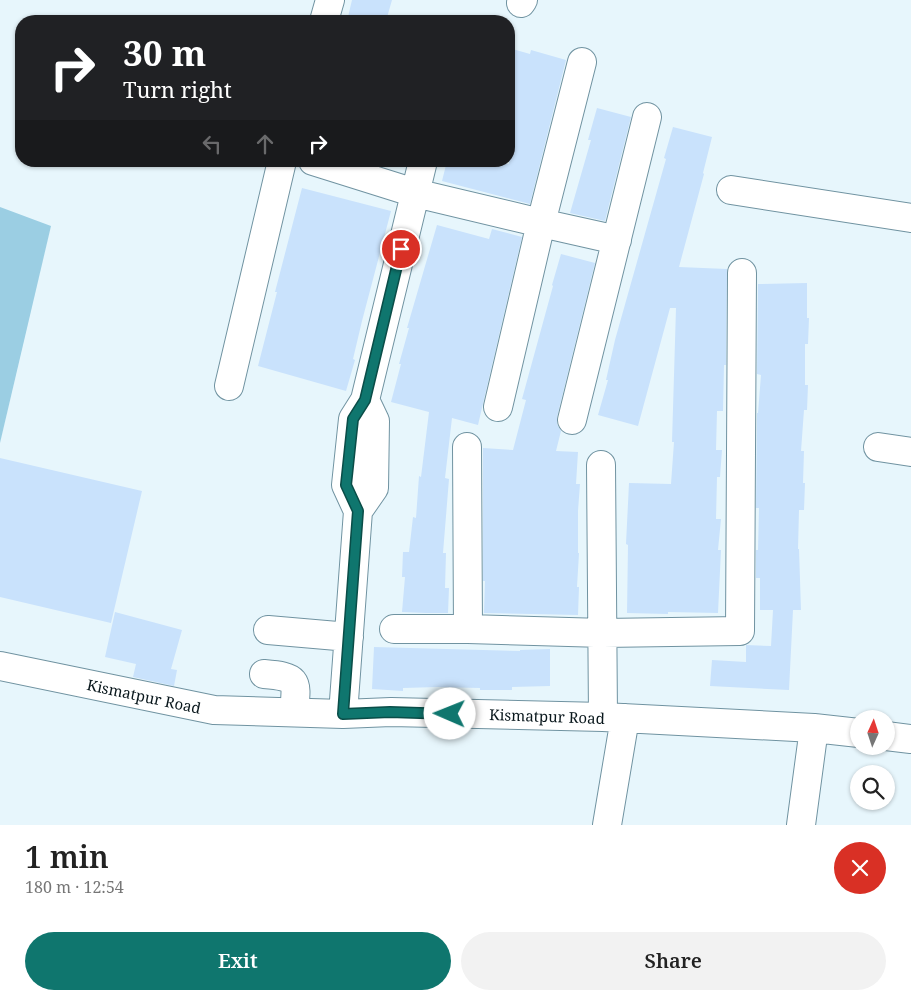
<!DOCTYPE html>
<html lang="en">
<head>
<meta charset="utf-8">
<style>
	:root { --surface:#fff; --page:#f2f2f2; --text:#222; --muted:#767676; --accent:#0f766e }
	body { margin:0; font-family:"Noto Serif",serif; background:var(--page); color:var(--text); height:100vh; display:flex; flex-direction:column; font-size:19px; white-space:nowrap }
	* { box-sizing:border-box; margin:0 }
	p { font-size:16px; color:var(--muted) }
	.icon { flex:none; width:28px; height:28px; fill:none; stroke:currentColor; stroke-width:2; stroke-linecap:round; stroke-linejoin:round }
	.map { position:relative; height:825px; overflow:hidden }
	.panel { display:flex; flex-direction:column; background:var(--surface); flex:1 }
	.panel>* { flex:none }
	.top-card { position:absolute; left:15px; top:15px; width:500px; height:152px; border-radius:20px; box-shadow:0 1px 4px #0004; background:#202124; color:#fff; overflow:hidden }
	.needle { width:32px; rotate:3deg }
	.fabs { position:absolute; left:850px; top:710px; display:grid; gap:10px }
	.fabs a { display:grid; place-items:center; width:45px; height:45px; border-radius:50%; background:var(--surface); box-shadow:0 1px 4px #0004; font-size:25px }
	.pin { position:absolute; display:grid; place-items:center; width:42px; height:42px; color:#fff; margin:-21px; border:2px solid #fff; border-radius:50%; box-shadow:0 1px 5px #0007 }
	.me { position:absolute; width:55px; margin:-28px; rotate:271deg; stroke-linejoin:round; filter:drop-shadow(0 0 4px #0008) }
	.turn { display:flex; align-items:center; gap:18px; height:105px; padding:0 25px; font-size:22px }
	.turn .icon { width:65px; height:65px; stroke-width:2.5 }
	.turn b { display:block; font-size:35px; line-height:42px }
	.lanes { display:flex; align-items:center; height:48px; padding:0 25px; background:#0003; justify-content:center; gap:25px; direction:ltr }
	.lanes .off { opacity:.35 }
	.round { display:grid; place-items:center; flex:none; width:52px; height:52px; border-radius:26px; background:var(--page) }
	.overview { display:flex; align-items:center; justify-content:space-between; height:85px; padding:0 25px }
	h1 { font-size:30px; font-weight:600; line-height:38px }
	.button { display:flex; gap:10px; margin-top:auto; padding:10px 25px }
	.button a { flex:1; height:58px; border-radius:30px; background:var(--accent); color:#fff; font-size:20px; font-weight:600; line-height:58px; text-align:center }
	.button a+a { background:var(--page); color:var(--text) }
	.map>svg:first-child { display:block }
	.green { fill:#9bcee3 }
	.building { fill:#c9e2fc }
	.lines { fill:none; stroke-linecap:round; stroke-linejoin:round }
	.minor-casing { stroke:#7093a1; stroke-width:30 }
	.minor { stroke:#fff; stroke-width:28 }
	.route-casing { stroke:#0a4d48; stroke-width:12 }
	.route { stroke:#0f766e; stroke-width:9 }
	.labels { text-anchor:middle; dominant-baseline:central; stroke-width:4; stroke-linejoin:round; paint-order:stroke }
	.street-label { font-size:15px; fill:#09171c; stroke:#fff }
</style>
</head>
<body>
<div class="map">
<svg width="911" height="825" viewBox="0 0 911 825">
	<rect width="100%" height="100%" fill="#e7f6fc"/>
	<path class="green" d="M0,207l51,19 -51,217z"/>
	<path class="building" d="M352,0h40l-6,21h-39z
		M509,48l21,6 1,-4 35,10 -36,144 -88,-23 5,-20h50l12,3z
		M597,108l34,9 -26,104 -35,-8 21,-73h-3z
		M673,127l39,10 -9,36 1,1 -25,93 48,2 -1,96h-2l-1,46h-6l-1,39h6l-2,27h-3l-1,42h5l-3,31h3l-3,63 -50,-1v2l-41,-1 1,-68 -2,-1 3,-61 42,1 3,-42h-2l4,-134h-6l-32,118 -40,-11 10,-35h-2l9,-40 51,-181 -2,-1z
		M302,188l89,23 -29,110 -9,38 2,1 -9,31 -88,-25 19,-74h-2z
		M437,225l52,14 3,-10 30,8 -44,188 -26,-7 -7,60 4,1 -6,74h3l-1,35h4l-1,25h-22l-24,-1 3,-35h-3l1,-25h6l4,-35 3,1 3,-42 2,1 8,-65 -38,-10 10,-38h-2l10,-36h-2z
		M561,254l34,9 -38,154v7l4,7 -5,20 22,1 -2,32h4l-2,27v42h1l-2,34h2l-1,28 -94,-2 1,-32h-2v-133l30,2 13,-50 -4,-1 31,-113 -1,-1z
		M807,283v35h2l-1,26h-3v41h3l-1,25h-3l-3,41h3l-1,32h2l-1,27h-5l-1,39h1l2,61h-8l-4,80 -79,-4 2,-26 34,2v-17l25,1 2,-36h-13v-32h-4v-28h2l1,-42h-3l1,-95h1l3,-38 -4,-1 1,-90z
		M0,458l142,33 -31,132 -111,-26z
		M115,612l67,18 -11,39 6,1 -3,16 -41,-9 3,-13 -31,-7z
		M374,647l146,4v-1l30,-1v37l-38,1v3h-32v-2l-42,-1 -35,1v3l-31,-2z"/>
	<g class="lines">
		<defs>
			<path id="minor" d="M521,3l2,-3
				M324,21l6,-21
				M313,161l102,32 126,30 76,17
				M731,190l180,28
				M229,386l53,-225
				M365,400l58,-239
				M498,407l43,-184 41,-161
				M572,420l75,-303
				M467,447l1,182
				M878,447l33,5
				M601,465l2,252
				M394,629h74l135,4 137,-2 2,-358
				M268,630l81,7
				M0,666l214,44 129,4 48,-2 212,5 211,11 45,5
				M264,674c35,3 33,6 30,38
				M343,714l15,-203 -12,-26 7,-66 12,-19 10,21 -1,67 -16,23
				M886,736l25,3
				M607,825l18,-107
				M801,825l13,-97"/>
		</defs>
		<use href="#minor" class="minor-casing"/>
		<use href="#minor" class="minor"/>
	</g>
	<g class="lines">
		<defs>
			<path id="route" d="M401,249l-36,151 -12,19 -7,66 12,26 -15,203 47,-2 60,2"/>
		</defs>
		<use href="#route" class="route-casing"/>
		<use href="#route" class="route"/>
	</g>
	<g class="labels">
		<g class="street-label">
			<text transform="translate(144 696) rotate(12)">Kismatpur Road</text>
			<text transform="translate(547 716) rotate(2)">Kismatpur Road</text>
		</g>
	</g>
</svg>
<div class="fabs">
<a><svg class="needle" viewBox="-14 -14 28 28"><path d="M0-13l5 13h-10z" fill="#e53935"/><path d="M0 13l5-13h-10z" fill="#767676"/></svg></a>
<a><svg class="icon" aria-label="search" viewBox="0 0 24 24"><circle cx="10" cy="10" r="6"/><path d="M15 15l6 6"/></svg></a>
</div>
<div class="pin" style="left:401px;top:249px;background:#d93025"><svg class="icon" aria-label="arrive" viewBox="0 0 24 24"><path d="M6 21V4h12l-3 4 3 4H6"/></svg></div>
<svg class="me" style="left:450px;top:714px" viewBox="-20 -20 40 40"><circle r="19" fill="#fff"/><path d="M0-13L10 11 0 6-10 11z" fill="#0f766e"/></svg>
<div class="top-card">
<div class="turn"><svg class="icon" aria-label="right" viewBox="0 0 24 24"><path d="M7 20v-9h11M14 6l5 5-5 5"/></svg><div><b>30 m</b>Turn right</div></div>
<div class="lanes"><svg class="icon off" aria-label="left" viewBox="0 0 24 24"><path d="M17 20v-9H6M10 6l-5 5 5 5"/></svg><svg class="icon off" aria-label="ahead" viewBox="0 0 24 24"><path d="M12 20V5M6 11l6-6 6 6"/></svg><svg class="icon" aria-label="right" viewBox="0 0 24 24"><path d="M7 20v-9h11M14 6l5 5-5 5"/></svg></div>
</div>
</div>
<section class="panel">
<div class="overview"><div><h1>1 min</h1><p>180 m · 12:54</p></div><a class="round" style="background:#d93025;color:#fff"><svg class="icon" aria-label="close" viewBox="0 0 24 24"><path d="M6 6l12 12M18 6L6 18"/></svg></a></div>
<div class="button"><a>Exit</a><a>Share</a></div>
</section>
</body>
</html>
